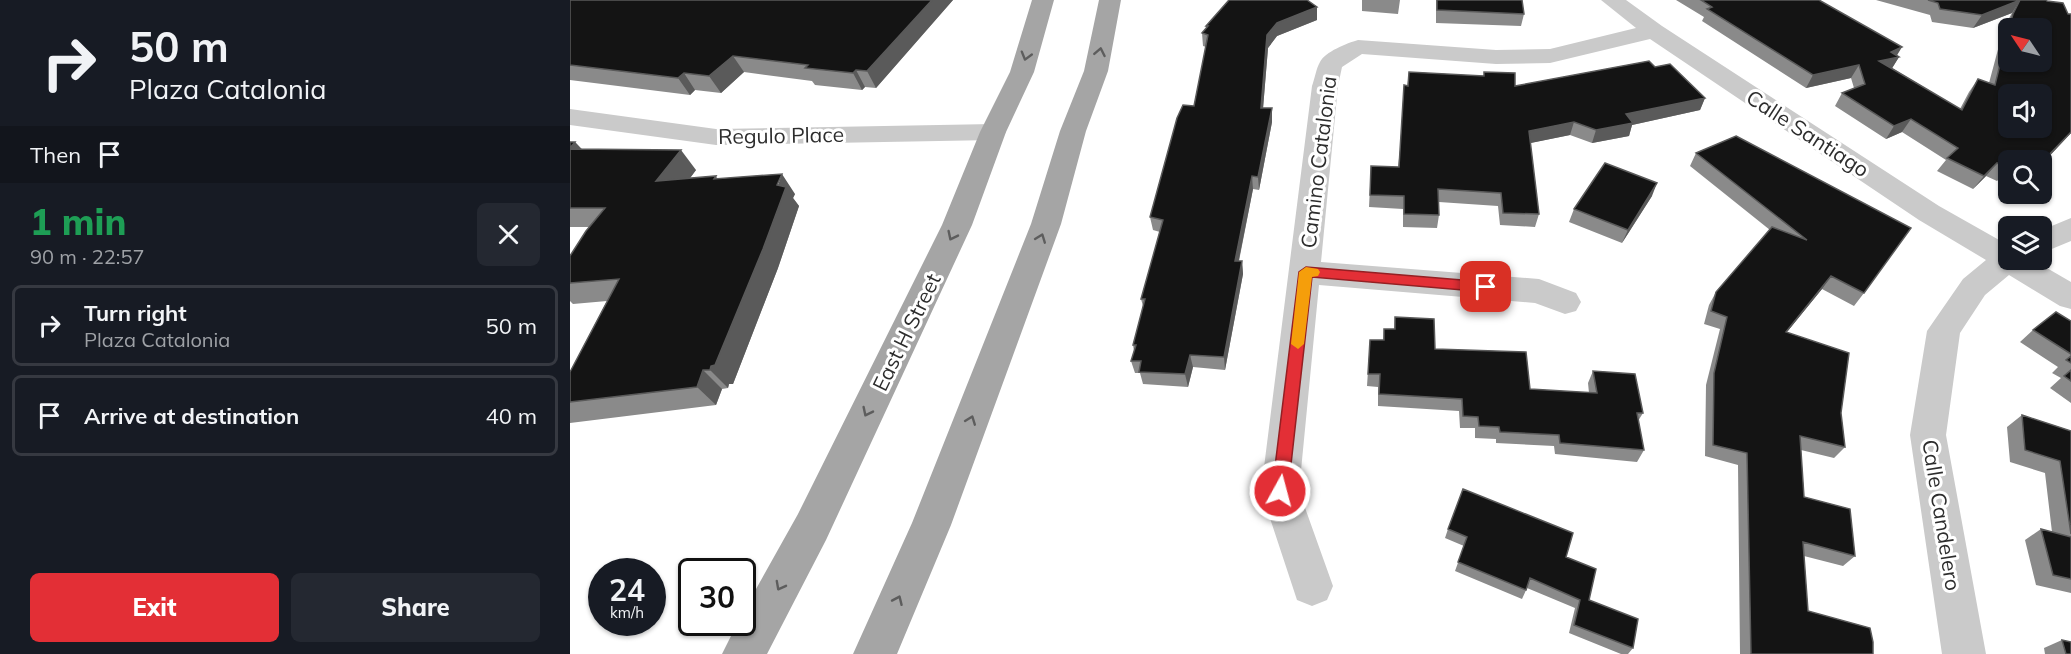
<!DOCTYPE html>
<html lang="en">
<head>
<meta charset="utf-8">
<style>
	:root { --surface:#171b24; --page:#242831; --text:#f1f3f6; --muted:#9ea1a6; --line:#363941; --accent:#e32f36 }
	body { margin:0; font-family:Mulish,sans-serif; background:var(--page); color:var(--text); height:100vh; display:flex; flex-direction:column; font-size:22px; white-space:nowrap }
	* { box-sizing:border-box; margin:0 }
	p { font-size:20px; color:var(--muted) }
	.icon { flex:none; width:33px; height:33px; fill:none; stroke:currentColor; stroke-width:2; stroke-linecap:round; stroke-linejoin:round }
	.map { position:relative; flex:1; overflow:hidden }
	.side { display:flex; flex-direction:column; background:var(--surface); width:570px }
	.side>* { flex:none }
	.banner { background:#171b24; color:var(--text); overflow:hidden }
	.needle { width:39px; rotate:305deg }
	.tools { position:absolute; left:1428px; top:18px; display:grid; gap:12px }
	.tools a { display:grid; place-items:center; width:54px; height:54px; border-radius:9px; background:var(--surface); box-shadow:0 2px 4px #0004; font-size:30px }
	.speed { position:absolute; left:18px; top:558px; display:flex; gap:12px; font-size:30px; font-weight:700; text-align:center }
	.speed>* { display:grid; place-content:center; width:78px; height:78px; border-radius:50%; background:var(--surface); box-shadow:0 2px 4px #0004; line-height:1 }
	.speed small { font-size:15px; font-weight:400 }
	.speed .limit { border:3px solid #111; border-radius:9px; background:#fff; color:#111 }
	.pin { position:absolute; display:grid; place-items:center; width:51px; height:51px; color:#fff; margin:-26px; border-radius:12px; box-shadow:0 3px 9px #0006 }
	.me { position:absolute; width:66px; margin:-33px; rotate:7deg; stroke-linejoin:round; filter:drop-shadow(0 0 4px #0008) }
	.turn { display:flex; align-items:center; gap:21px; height:126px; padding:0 30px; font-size:27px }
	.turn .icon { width:78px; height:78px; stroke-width:2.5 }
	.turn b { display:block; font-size:42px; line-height:51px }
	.then { display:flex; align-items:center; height:57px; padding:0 30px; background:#0003; gap:12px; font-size:22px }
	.round { display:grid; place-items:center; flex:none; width:63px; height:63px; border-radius:9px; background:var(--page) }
	.head { display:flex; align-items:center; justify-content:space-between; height:102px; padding:0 30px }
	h1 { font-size:36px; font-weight:800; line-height:45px; color:#1e9e55 }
	.cta { display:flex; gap:12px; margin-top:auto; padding:12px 30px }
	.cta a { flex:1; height:69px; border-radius:9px; background:var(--accent); color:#fff; font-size:24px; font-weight:800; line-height:69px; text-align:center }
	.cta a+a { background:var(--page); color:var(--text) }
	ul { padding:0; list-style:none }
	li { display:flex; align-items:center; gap:18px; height:81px; margin:0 12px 9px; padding:0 18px; border:3px solid var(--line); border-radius:9px }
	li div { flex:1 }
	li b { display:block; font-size:22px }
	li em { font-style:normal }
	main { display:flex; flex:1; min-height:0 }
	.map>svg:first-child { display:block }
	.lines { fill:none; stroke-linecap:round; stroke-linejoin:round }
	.minor { fill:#cacaca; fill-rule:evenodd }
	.major { fill:#a5a5a5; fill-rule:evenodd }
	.wall { fill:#8a8a8a; fill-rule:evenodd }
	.shaded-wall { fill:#5a5a5a }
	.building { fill:#141414; stroke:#5a5a5a; stroke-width:1.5; fill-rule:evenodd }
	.oneway { stroke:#5d5d5d }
	.route { fill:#e32f36; stroke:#941f23; stroke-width:1.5 }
	.slow { fill:#f59e0b }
	.labels { text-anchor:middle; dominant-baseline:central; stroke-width:6; stroke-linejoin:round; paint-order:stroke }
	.street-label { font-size:21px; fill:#2d2d2d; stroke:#fff }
</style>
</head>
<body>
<main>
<section class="side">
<div class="banner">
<div class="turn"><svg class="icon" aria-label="right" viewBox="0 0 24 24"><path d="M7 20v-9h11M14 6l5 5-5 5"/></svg><div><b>50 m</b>Plaza Catalonia</div></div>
<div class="then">Then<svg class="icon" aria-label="arrive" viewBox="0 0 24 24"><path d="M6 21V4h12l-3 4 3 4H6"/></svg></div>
</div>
<div class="head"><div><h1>1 min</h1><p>90 m · 22:57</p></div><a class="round"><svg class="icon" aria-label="close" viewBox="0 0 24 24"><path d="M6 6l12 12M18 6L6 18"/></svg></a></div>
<ul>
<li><svg class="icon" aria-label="right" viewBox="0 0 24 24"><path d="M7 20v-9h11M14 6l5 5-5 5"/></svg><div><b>Turn right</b><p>Plaza Catalonia</p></div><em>50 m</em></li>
<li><svg class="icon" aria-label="arrive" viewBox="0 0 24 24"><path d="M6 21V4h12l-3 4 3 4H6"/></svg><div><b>Arrive at destination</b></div><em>40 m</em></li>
</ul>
<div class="cta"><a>Exit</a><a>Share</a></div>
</section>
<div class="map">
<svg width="1501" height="654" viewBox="0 0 1501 654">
	<rect width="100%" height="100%" fill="#fff"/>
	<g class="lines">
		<path class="minor" d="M1031,0h25l36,26 277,180 69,39v15h25l38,22v27l-11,-3 -51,-31 -24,20 -25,38 -14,102 40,219h-44l-32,-219 17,-104 36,-52 23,-19 -67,-40 -269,-181 -100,24 -54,1 -134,-10 -20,13 -4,19 -17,176 218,17 37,14 5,9 -5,9 -11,3 -30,-11 -216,-18 -20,206 34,95 -6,14 -15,6 -15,-6 -36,-109 51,-405c3,-8 4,-17 8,-24 5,-10 27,-19 38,-22l138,10 54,-1 86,-21z
			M0,109l146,20 277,-5 9,2 4,6 -4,6 -9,2 -277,5 -146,-20z
			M1501,218v23l-29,12v-23z"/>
		<path class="major" d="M462,0h22l-20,72 -28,60 -34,93 -146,315 -59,114h-45l16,-32h4v-8l56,-100 144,-289 38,-93 30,-60z
			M529,0h22l-13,71 -22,60 -25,93 -110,301 -54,129h-44l59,-131 119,-299 29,-93 24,-60z"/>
	</g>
	<path class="wall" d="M0,0h383l-77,88 -11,-1 -3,3 -47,-5 -3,-4 -68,-9 -23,21 -26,-3 -5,5 -120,-15z
		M792,0h38l-2,14 -36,-3z
		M866,0h86l2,14 -3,12 -85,-3z
		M1106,0h143l80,57 -7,11 68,41 9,-17 9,-13 11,4 15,-56 8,-14 -39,15 -41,-6 -2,-7 -54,-15h170l22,14h3v119l-29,31 -34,-4v22l-8,-4 -3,3 -11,-5 -13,13 -36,-18 9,-11 -44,-28 -16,7 -51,-33 7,-13 12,-5 -3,-10 -45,10 -104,-67 2,-4zM1438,28h34l-34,34z
		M747,20l-40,16 -9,12 -5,60h9v14l-13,68 -6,-1 -14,72h3l1,13 -18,96 -32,-3 -5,20 -45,-3 -3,-11h-5l-4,-12 3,-10 -1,-6 10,-39 -2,-7 19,-67 -7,-2 -3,-13 44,-111 12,-59 -3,-1 -1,-13 4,-4v-3z
		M1085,67l50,31 -5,12 -68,15 -3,11 -37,7 -22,-8 -40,8 9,71 -4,13 -35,-2 -2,-19 -59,-4v13l-2,13 -34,-1v-18l-34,-2 2,-41 27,1 11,-95 75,4v-4l31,14z
		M1166,136l128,157 -10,13 -32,-17 -35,43 54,81 4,34 -11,11 -33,-8 3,47 51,59 -12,10 -39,-10 4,55 65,43h-133l-2,-189 -33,-9 1,-71 14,-56 -16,-5 5,-19 7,-13 54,-62 -80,-64 6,-13z
		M0,142h5l7,7 114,21 -6,8 26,-2 2,3 77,15 -2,4 6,8 -21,62 -45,116h-4l-1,4 -6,1 -6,16 -146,18v-51l37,-71 -34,3 -3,-3v-45l19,-29h-19z
		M1082,196l-30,47 -53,-21 5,-13z
		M825,317l40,32 95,40 59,4 -1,-10 5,-12 50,42 -5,8 6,29 -7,12 -82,-8 -1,-8 -58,-3v-4l-21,-1v-10h-15l-1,-17 -81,-5v-19l-11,-1 3,-46h13l1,-11h10z
		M1501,321v82l-21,-15 11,-10 -9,-5 6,-6 -38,-25 13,-12z
		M1452,415l49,16v162l-35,-8 -11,-45 16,-11 11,3 -7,-59 -35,-11 -3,-35z
		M878,529l118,28 23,43 44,48 -5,6h-7l-52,-21 6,-25 -48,-20 -5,11 -67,-28 9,-25 -19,-8z
		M1492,640l9,14h-26l-1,-6z"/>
	<path class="shaded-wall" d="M362,0h21l-77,88 -9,-17z
		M1450,0l-8,13 -39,15 9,-13z
		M747,7v13l-40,16 -9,12 -6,73 -1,-13 6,-73 10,-12z
		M1332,47l-6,10h3l-8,13 -12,-9 12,-9z
		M163,56l11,16 -23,21 -12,-17z
		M1289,65l-8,13 -45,10 7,-13z
		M286,70l9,17 -3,3 -9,-17z
		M114,73l11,17 -5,5 -12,-17z
		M1135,98l-5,12 -68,15 -3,11 -37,7 4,-13 30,-16z
		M702,108v14l-13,68 -1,-13z
		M1341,119l-9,13 -16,7 8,-13z
		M1004,122l-4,13 -44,9 3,-13z
		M1501,132v1l-29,31v-2z
		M5,142l18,20 -23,-8v-6z
		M111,150l15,20 -23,31 -17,-20z
		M1427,163l-11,13 -13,13 11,-13z
		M212,174l13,20 -2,4 6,8 -21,62 -45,116h-4l-1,4 -18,-18z
		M682,176l1,13 -17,85 -1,-13z
		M1087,183l-5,13 -30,47 6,-13z
		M672,261l1,13 -18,96 -1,-13z
		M1261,276l-9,13 -45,55 9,-12z
		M620,355l3,12 -5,20 -3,-13z
		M133,370l19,19 -6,16 -19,-18z"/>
	<path class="building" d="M0,0h362l-65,71 -11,-1 -3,3 -48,-5 3,-3 -75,-9 -24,20 -25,-3 -6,5 -108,-13z
		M659,0h78l10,7 -40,16 -10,12 -6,73h11l-14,69 -6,-1 -17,85h7l-18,96 -34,-2 -5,19 -46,-2 2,-11h-10l5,-16h-3l12,-46h-4l22,-79 -13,-3 27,-99 6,-13 11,1 14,-71 -6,-2 6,-7h-2z
		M867,0h85l2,14 -87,-4z
		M1131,0h118l83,47 -11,5 8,5 -20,4 83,49 16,-31 17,6 13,-53v30h34v-34h-33l4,-14 7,-14h26l1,1 16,2 5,11h3v118l-29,30v-2h-34v8l-11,-5 -13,13 -37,-18 11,-10 -47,-29 -17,7 -52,-33 23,-9 -6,-19 -46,10 -106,-66 5,-2zM1438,94h34v34h-34z
		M1358,0h92l-38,15 -42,-6 -2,-6z
		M1079,61l6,6 15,-3 35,34 -79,16 7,9 -37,7 -22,-8 -45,9 10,83 -36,-1 -2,-20 -63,-4 1,26 -35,-1v-18l-34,-1 1,-29 28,1 5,-82 4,1 1,-14 75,4v-4l31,1v13z
		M1166,136l175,92 -47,65 -33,-17 -45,56 63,21 -8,60 4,34 -45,-11 4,61 46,12 5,47 -52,-14 5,69 62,17 3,14v12h-122l-4,-201 -34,-8 1,-72 13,-56 -16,-6 5,-19 56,-65 35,13 -111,-87z
		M0,142h5l-5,6z
		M0,149l111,1 -25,31 60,-5 -2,3 68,-5 -5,11 9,2 -23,62 -48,116 -4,1 -1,4h-7l-6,17 -127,15v-30l49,-93 -49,4v-27l16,-25 19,-23h-35z
		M1035,163l52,20 -29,47 -54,-21z
		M1486,312l15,9v33l-38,-24z
		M825,317l39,2 1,30 91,3 4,37 67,4 -4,-22 42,3 8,39h-6l7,37 -84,-7 -1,-8 -59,-3 -1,-5 -20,-1 -1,-9 -15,-1 -1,-17 -83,-5 1,-20h-12l2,-34h14v-11h11z
		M1501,356v7l-5,-3z
		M1501,370v11l-7,-5z
		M1452,415l49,16v103l-11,-73 -35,-11z
		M893,489l110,44 -7,24 30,12 -7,31 49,19 -5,29 -59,-23 6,-25 -50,-22 -4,12 -68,-28 9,-25 -19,-8z
		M1471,529l30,8v42l-18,-4z
		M1492,640l9,2v12h-5z"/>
	<defs><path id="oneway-chevron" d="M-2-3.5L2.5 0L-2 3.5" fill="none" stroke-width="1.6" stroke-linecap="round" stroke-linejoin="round" transform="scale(1.5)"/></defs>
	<g class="oneway">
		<use href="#oneway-chevron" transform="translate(530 52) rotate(-79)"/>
		<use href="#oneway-chevron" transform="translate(456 56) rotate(106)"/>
		<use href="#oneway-chevron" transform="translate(382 236) rotate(116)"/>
		<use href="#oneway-chevron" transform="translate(471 238) rotate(-69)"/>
		<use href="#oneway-chevron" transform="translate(297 412) rotate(116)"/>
		<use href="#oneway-chevron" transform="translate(401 420) rotate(-69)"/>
		<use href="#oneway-chevron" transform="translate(210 586) rotate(118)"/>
		<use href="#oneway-chevron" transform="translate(328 600) rotate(-66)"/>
	</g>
	<path class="route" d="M736,267l180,15 6,5 -6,5 -174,-15 -24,214 -2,5 -6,2 -6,-2 -2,-5 27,-219z"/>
	<path class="slow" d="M736,267l12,2 2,3 -2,4 -6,1 -8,67 -6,5 -7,-5 8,-72z"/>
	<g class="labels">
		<g class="street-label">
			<text transform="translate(1238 133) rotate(33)">Calle Santiago</text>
			<text transform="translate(211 135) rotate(-1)">Regulo Place</text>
			<text transform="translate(748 162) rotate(-83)">Camino Catalonia</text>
			<text transform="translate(336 332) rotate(-64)">East H Street</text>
			<text transform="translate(1372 515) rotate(81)">Calle Candelero</text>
		</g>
	</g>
</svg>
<div class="tools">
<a><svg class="needle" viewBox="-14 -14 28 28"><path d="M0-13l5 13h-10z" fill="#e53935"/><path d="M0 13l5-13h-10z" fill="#9ea1a6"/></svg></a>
<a><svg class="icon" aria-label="sound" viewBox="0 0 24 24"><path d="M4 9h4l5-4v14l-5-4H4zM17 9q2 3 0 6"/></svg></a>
<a><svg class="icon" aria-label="search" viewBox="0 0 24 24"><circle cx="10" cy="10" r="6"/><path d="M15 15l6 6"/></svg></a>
<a><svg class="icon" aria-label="layers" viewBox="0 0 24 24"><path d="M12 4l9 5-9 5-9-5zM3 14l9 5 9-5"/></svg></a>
</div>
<div class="speed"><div>24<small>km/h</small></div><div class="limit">30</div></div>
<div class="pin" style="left:916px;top:287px;background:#d93025"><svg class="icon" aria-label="arrive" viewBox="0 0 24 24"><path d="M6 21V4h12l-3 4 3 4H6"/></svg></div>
<svg class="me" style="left:710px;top:491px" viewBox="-20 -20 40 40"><circle r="17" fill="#e32f36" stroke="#fff" stroke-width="3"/><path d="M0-11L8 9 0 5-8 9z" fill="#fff"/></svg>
</div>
</main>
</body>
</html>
